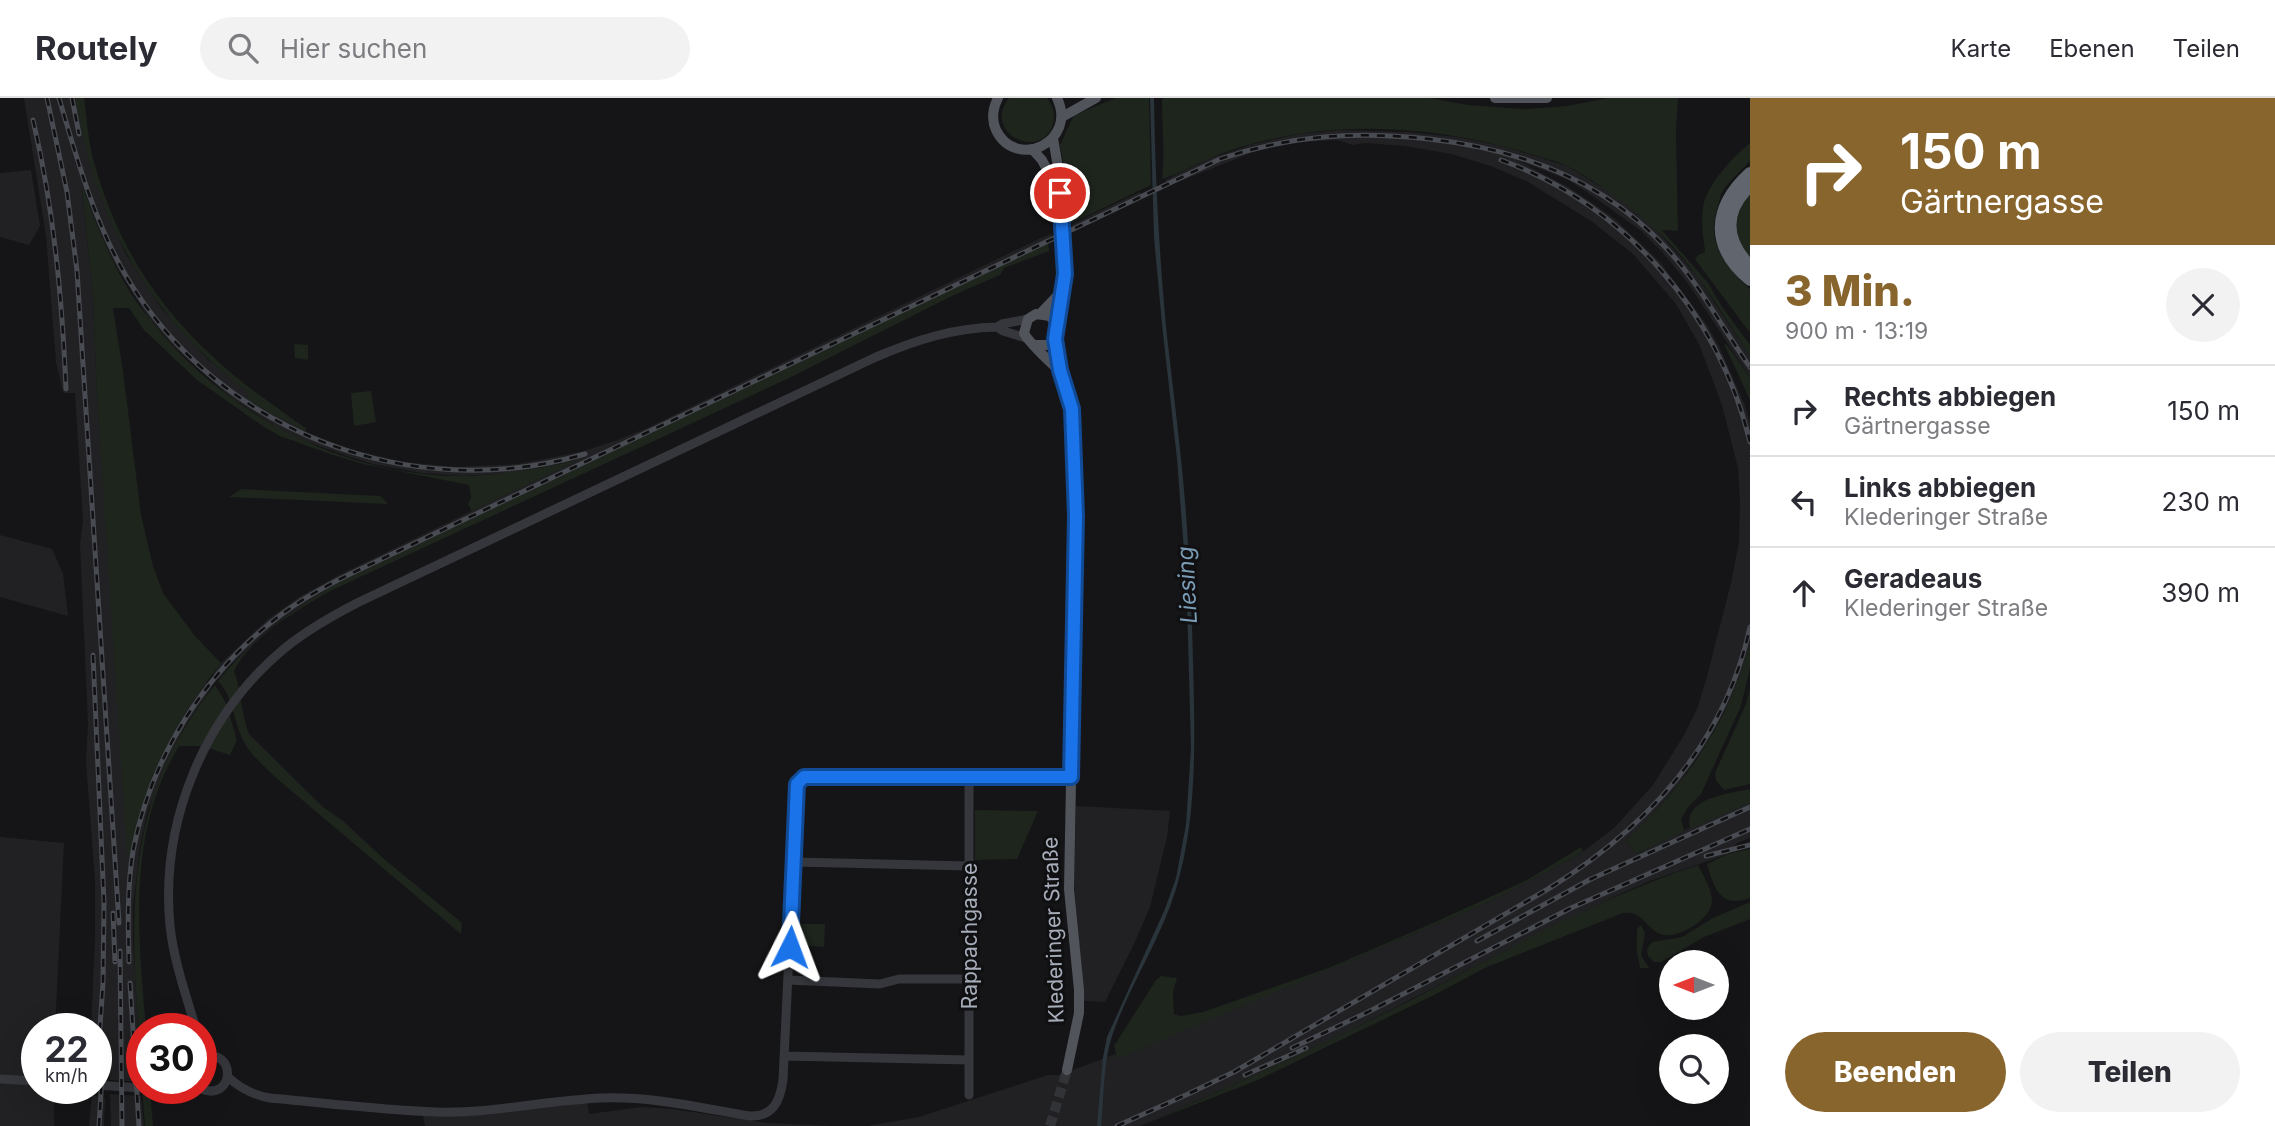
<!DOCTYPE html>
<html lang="de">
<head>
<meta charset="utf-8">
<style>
	:root { --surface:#fff; --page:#f2f2f3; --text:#2b2b33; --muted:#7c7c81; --line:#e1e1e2; --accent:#89652e }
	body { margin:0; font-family:Inter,sans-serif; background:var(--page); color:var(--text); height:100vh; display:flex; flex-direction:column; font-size:26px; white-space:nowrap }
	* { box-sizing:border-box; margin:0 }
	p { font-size:23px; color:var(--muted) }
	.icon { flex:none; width:38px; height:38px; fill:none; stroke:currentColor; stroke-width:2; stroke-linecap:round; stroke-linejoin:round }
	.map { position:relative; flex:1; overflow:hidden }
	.panel { display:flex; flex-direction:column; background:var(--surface); width:525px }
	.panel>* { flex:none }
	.top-card { background:#89652e; color:#fff; overflow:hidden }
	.needle { width:46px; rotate:270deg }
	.tools { position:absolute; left:1659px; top:852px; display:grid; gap:14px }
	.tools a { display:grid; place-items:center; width:70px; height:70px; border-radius:50%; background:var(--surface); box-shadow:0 7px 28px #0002; font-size:35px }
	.speed { position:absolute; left:21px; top:915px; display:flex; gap:14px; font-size:35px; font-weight:700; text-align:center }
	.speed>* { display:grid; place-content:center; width:91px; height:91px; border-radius:50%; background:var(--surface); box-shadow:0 7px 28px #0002; line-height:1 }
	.speed small { font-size:18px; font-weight:400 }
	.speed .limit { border:10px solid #d22; background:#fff; color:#111 }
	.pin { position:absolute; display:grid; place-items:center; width:60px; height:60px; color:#fff; margin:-30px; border:4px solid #fff; border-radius:50%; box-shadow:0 2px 7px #0007 }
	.me { position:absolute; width:77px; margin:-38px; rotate:3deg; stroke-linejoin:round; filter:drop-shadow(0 0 5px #0008) }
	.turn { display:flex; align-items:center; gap:24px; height:147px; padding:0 35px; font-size:32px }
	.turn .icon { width:91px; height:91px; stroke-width:2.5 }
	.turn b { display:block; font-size:49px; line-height:60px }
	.round { display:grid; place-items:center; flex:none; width:74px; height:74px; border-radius:37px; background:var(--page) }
	.headline { display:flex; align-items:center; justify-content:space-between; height:119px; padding:0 35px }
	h1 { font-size:42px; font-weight:800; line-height:52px; color:var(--accent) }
	.cta { display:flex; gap:14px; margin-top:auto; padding:14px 35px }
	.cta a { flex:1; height:80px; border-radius:42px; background:var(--accent); color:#fff; font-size:28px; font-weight:800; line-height:80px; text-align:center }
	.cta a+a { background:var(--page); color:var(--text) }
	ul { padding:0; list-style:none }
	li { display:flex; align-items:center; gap:21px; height:91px; padding:0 35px; border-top:2px solid var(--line) }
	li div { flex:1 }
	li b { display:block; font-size:26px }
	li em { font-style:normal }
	header { display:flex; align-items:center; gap:42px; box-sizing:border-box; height:98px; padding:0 35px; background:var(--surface); border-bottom:2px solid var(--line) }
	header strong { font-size:33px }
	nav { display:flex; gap:38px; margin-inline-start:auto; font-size:24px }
	.search { width:490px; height:63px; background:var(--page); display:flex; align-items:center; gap:18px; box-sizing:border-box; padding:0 24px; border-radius:38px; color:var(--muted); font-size:26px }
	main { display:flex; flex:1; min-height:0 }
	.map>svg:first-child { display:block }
	.built { fill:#212124 }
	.green { fill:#1d251d }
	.water { fill:#2a343b }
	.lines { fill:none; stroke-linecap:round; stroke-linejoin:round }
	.major-tunnel { stroke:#323337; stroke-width:10; stroke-dasharray:10 5; stroke-linecap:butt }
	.minor { stroke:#35373c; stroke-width:9 }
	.major { stroke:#51545b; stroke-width:10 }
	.highway { stroke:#61656d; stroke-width:12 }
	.rail-casing { stroke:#484b51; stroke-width:5 }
	.rail { stroke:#101012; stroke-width:2.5; stroke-dasharray:8; stroke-linecap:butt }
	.route-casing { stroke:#114b97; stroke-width:18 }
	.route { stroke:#1a73e8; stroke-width:12 }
	.labels { text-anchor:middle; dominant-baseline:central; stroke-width:6; stroke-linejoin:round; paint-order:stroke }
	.street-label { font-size:21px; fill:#a6acb8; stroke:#101012 }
	.water-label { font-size:23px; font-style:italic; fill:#7b9cb5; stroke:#101012 }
</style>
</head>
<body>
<header>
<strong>Routely</strong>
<div class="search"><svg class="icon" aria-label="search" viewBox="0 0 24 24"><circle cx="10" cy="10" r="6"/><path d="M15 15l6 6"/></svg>Hier suchen</div>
<nav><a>Karte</a><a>Ebenen</a><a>Teilen</a></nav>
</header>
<main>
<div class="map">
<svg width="1750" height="1028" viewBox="0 0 1750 1028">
	<rect width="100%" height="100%" fill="#151517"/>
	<path class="built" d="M24,0h51l16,65 16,49 20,44 35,53 45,50 43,34 -4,5 60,34 44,17 53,13 53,5 62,-3 62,-12 35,-11 30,-12 396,-191 10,-4 3,7 -708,338 -40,23 -32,23 -44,40 -11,14 -6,-5 8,-11 47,-44 31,-22 38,-21 240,-116 -65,13 -49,3 -42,-3 -48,-9 -23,-7 -48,-17 -24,-12 -48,-31 -20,-18 -35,-31 -27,-31 -32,-51 -12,-25 -20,-52h-2l11,107 4,99 33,460 15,-60 20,-49 34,-55 7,-9 6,5 -26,37 -12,23 -27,66 -7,34 -7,59v34l8,141v1l-31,-2v-10l-4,7h-10v-48h-5l4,-92v-56l-9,-120 2,-37 -8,-180 3,-23 -8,-128h-12l-7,-31 -10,-126z
		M1338,32l70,2 49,5 46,9 64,20 51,31 37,31 42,48 53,80v21l-63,-95 -25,-30 -22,-22 -53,-38 -21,-13 -49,-19 51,27 23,15 24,17 46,44 46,62 12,21 25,57 6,19v221l-3,14 -15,41 -26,47 -28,40 -33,38 -19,17 10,14 67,-33 47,-18v35l-13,5 -9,11 -78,27 -28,12 -109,54 -199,102 -174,77h-273l52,-9 129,-42h12l55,-21 2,4 377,-158 83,-44 37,-28 39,-43 31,-50 13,-26 9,-29 25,-97 8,-41 1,-41 -2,-33 -16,-63 -23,-61 -23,-40 -43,-50 -42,-33 -63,-39 -37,-16 -40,-12 -46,-8 -41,-3 -11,2 -16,-5 -37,2 -44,9 -88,35 -3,-6 46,-22 43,-14 44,-10z
		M31,72l9,56 -11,19 -29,-8v-64z
		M1140,94l3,6 -68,33 -3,-7z
		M0,437l52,14 11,24 5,43 -68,-19z
		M1076,708l94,5 -3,26 -17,70 -16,37 -29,58 -21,-1 -10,-117z
		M0,739l64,6 -9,186h-18v59l17,1v37h-54z
		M110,996l31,2 3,30h-33z
		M92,997l13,3 -1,28h-15z
		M587,1003l2,13 52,-7 31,2 96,14 64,3h-407l-2,-10h30z"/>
	<path class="green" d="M75,0h9c3,21 4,43 10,64 28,102 84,173 168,235 15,10 28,21 44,31v4l-60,-33 3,-6c-98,-73 -155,-174 -174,-295z
		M1009,0h38c6,8 9,16 6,26 -11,38 -72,10 -44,-26z
		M1116,0h33l2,87 -81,39v-40l-3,-1 -7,-38 14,-30z
		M1164,0h266l38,7 57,4 42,-3 41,-8h70l-2,32 2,101 -16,-1 46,53 15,25 27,37v11c-29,-44 -55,-91 -95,-127 -26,-24 -55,-45 -86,-62 -11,-6 -24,-8 -35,-12 -81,-25 -174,-35 -257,-17 -23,5 -45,11 -66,20 -17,7 -32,16 -49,21 3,-26 0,-52 0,-79z
		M1750,45v18c-8,9 -19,18 -26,28 -4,5 -5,14 -7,20 -11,34 9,58 33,80v44l-55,-74 3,-4 7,-3c-2,-15 -4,-30 -2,-45 4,-23 30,-50 47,-64z
		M82,91h2c15,44 34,91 64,128 74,96 196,161 318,159 39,-1 77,-8 115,-17l-109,52 -4,-7 3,-6 -2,-13 -106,-21 -33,-10 -50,-18 -16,-9 -67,-47 -53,-50 -15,-22h-16l10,63 18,144 12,51 10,27 32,43 26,27c-49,62 -75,114 -91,193l-3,-1 -30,-460 -4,-99z
		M1750,94v70l-15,-22 2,-31z
		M1048,145l1,8 -45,17 -4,7 -46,20 -167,84 -118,55 -339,157c-31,18 -80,46 -96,80 8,21 7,43 15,63l74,73 20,14 40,37 79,65 -1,11 -186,-157c-12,-12 -26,-23 -33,-39 -9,-20 -9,-41 -24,-57 35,-43 79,-76 128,-102z
		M294,246l14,1v15l-13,-2z
		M1724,246l3,1 23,32v23z
		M371,293l5,31 -22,4 -3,-33z
		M241,391l140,7 7,8 -159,-7z
		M1750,545v25l-9,38 -40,88 -13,13 -7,12 3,12 -48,23 -10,-14c58,-52 105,-121 124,-197z
		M215,587l11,18 11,37 -7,15 -28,-9h-23c-52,85 -41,189 -33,283h-4v52c-10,-147 -27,-273 73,-396z
		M1750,591v95l-26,6 -8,-9 -1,-8 31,-69z
		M1750,691v14l-60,25c-7,-31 39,-34 60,-39z
		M975,712l63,1 -21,48 -42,1z
		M1581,749l2,4 -6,5 -83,44 -377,159 -3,-13 42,-66 5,-4 16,2 -4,14 1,22 7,2 22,-4 128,-45 102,-44 94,-43z
		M1750,751v49c-30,11 -36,-10 -43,-34l21,-10z
		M1698,767c5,10 14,24 14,36 0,18 -36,40 -52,33 -15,-7 -18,-24 -37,-21l-136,54 -55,29 -174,84 -118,46c93,-41 185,-82 275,-128 92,-48 183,-100 283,-133z
		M1750,804v17l-46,18 -43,25h-7l-6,-6 -1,-7 5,-7 30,-5 31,-19z
		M795,826h30l-1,23 -29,-2z
		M1641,827l4,8 -4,22 8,13h-9l-3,-16v-23z
		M142,991h8l3,37h-8z"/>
	<path class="water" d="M1150,0h4c1,76 5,153 12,229 8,72 18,144 22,217l4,19 -3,2c3,46 4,93 5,139 1,62 0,125 -18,185 -16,52 -47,97 -64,147 -9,28 -8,61 -11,90h-4l6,-69 4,-20 58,-128 11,-31 10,-53 5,-77 -5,-183h-4l-1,-11 3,-4 -7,-91 -15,-135 -8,-87z"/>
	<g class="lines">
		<path class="major-tunnel" d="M1050,1028l17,-56"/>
		<path class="minor" d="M997,229l6,4 23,7
			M794,764l176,4
			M788,882l92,4 19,-5h70
			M196,931c-10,-34 -22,-67 -26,-103 -10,-104 34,-211 115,-278 22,-18 47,-32 72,-45l519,-246c40,-17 77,-29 121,-30l5,-3 26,-5
			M201,948l3,10
			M784,958l185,4
			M228,979c13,12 25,18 42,21 55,5 111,12 166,14 56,2 110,-12 166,-14 50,-2 99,10 148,18 24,1 30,-16 33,-36l14,-296 7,-7h267
			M0,981l37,2
			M96,987l46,3
			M142,990h21
			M199,990c36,17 39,-43 2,-30
			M969,997v-318"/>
		<path class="major" d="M998,0c-5,10 -7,21 -2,32 20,41 82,12 61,-32
			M1495,0h52
			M1062,19l34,-19
			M1032,51l10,11 16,31
			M1041,215l20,-21
			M1056,226l-6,-8 -14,-2 -8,5 -4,14c3,7 29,33 36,37
			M1055,241l5,31 12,39 4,107 -7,373 10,101v23l-12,57
			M1033,247h15l7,-6 10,-65 -5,-95 -7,-41"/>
		<path class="highway" d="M1750,75c-37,34 -41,73 0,107
			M1750,88c-27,26 -25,54 0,80"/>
		<defs>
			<path id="rail" d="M47,0l20,94 10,79 42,652
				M59,0c18,61 35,123 67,178 93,157 286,229 459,178
				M72,0l7,36
				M33,22c21,89 29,178 33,269
				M1501,62c124,45 218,153 249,282
				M93,557l11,248 -1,80 -7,102
				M1706,758l44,-11
				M113,815l2,49
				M1477,843l114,-62 159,-72
				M120,853l2,175
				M129,864c-1,-37 -2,-74 4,-111 18,-94 72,-180 149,-237 20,-15 42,-27 64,-38l874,-417c72,-24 134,-28 209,-20 91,10 176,42 239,111 33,36 54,78 82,117
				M130,885l9,143
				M1292,950l76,-36 203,-104 179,-79
				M1245,977l61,-27
				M1190,995l44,-21 314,-183c99,-61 177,-146 202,-262
				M99,1028l3,-50
				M1117,1028l80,-36"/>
		</defs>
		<use href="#rail" class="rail-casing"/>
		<use href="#rail" class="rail"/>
	</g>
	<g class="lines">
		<defs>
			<path id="route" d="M790,849l7,-163 7,-7h267l5,-261 -4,-107 -12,-39 -5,-31 10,-65 -5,-81"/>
		</defs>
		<use href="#route" class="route-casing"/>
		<use href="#route" class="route"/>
	</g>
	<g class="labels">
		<g class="street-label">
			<text transform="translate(1053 832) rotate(-92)">Klederinger Straße</text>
			<text transform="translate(969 838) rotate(-90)">Rappachgasse</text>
		</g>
		<g class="water-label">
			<text transform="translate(1187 487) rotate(-93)">Liesing</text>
		</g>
	</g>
</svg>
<div class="tools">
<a><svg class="needle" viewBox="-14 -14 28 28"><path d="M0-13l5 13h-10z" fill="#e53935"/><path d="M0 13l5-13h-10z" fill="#7c7c81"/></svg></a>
<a><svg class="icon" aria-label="search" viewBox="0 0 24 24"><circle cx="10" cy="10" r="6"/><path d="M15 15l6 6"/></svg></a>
</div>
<div class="speed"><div>22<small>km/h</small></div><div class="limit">30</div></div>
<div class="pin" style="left:1060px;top:95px;background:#d93025"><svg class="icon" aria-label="arrive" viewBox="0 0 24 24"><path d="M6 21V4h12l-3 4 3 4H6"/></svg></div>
<svg class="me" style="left:790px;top:849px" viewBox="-20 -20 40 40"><path d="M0-17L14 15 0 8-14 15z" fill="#1a73e8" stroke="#fff" stroke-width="4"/></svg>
</div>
<section class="panel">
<div class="top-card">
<div class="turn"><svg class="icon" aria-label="right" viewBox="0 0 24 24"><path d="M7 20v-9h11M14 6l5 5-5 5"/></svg><div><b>150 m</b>Gärtnergasse</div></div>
</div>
<div class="headline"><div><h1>3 Min.</h1><p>900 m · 13:19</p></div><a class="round"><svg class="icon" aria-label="close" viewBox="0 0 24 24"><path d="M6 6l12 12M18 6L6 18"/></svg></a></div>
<ul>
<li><svg class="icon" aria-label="right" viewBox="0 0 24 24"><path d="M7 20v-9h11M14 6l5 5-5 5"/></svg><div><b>Rechts abbiegen</b><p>Gärtnergasse</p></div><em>150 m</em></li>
<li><svg class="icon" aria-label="left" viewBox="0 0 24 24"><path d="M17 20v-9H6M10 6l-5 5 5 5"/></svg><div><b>Links abbiegen</b><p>Klederinger Straße</p></div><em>230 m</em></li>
<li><svg class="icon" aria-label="ahead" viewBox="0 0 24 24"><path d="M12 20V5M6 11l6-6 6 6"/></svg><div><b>Geradeaus</b><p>Klederinger Straße</p></div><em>390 m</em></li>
</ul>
<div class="cta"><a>Beenden</a><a>Teilen</a></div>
</section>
</main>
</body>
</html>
